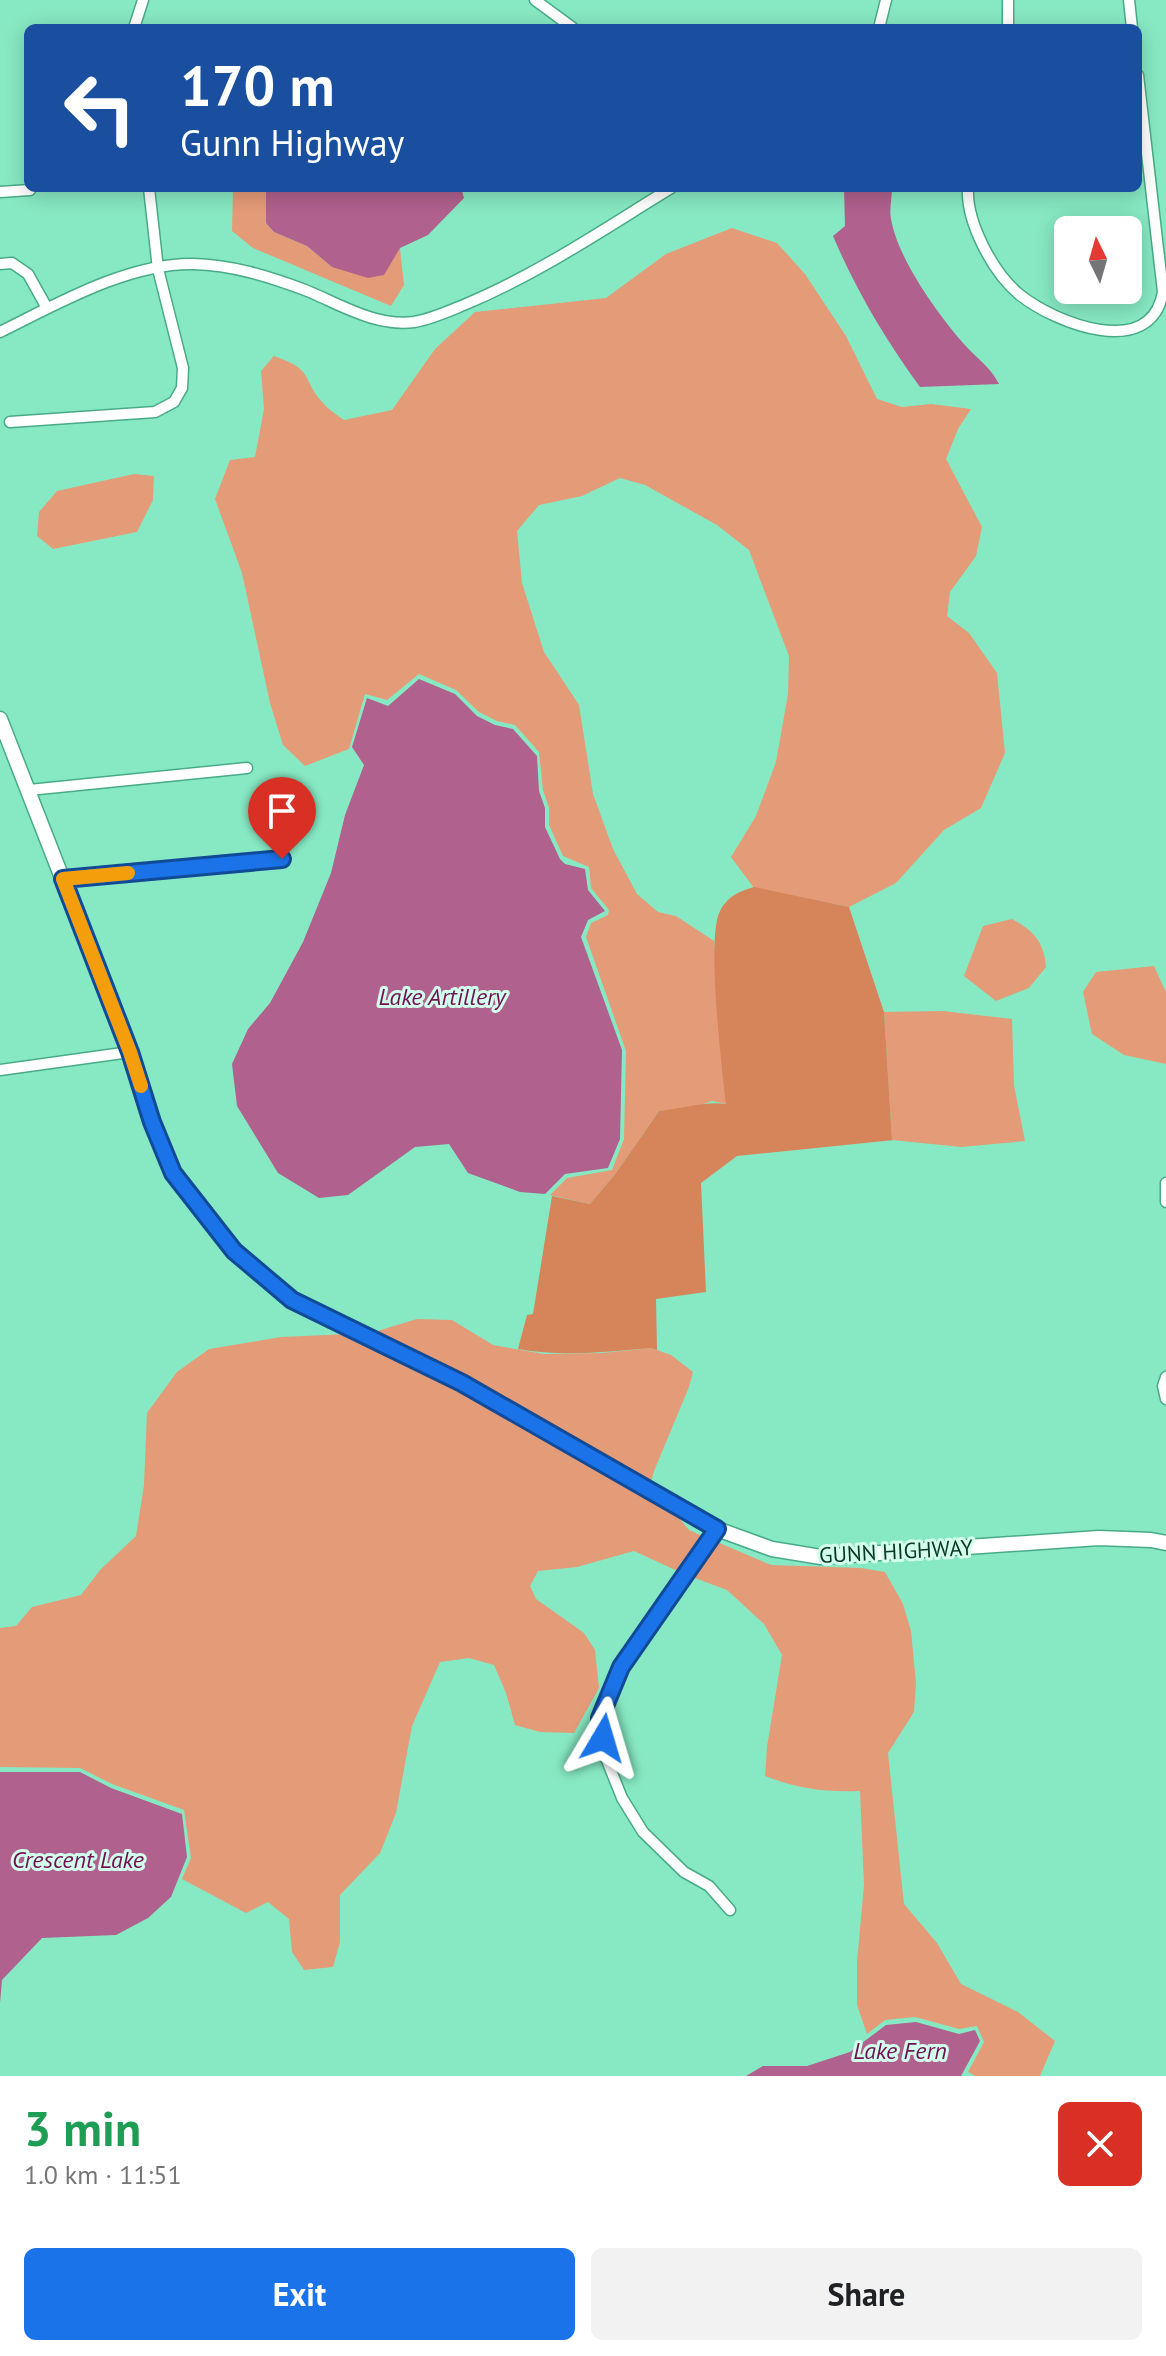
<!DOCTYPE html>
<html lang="en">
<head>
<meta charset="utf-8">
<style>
	:root { --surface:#fff; --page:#f2f2f2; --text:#202124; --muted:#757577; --accent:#1a73e8 }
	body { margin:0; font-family:"PT Sans",sans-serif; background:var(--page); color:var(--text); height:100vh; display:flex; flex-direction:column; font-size:30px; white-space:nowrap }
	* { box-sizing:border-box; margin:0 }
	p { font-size:26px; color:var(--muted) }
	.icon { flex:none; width:44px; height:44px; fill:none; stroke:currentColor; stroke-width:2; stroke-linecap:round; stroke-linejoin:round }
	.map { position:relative; height:2076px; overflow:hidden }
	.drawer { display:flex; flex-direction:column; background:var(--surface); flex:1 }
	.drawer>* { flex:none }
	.guide { position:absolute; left:24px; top:24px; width:1118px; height:168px; border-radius:12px; box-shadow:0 4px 20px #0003; background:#1a4fa0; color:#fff; overflow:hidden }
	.needle { width:52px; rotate:355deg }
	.buttons { position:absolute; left:1054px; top:216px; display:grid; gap:16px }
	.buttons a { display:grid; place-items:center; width:88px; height:88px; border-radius:12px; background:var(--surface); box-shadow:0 4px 20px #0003; font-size:40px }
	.pin { position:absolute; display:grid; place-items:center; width:68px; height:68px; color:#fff; margin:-82px -34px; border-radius:50% 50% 50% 0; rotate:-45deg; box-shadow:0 0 8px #0007 }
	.pin .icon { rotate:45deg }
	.me { position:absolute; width:88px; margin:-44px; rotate:7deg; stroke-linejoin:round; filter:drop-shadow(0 0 6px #0008) }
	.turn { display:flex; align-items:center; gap:28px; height:168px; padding:0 24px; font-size:36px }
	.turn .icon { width:104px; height:104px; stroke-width:2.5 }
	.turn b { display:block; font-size:56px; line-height:68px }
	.round { display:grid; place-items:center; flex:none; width:84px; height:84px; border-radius:12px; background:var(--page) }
	.headline { display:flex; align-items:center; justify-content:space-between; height:136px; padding:0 24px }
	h1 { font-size:48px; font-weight:800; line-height:60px; color:#1e9e55 }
	.primary-button { display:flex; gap:16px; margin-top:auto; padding:16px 24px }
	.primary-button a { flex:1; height:92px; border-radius:12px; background:var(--accent); color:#fff; font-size:32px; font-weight:800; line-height:92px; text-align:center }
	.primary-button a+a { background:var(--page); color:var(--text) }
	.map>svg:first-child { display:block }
	.green { fill:#e49b78 }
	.forest { fill:#d6845a }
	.water { fill:#b0618d }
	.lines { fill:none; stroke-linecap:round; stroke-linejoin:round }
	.street-casing { stroke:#48ab88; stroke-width:13 }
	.secondary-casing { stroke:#48ab88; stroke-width:17 }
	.street { stroke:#fff; stroke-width:10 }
	.secondary { stroke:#fff; stroke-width:14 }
	.route-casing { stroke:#114b97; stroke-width:20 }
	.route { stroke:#1a73e8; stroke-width:14 }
	.slow { stroke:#f59e0b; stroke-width:14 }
	.labels { text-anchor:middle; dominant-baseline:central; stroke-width:6; stroke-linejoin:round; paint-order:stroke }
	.street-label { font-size:22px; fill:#0b3728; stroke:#d1ffeb }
	.water-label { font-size:24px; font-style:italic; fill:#751152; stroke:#d1ffeb }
</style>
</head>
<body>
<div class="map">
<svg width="1166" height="2076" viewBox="0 0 1166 2076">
	<rect width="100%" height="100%" fill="#87e9c3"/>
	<path class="green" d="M233,188h33v35l8,9 33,14 25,21 68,-19 4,37 -13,21 -138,-58 -21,-17z
		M732,228l45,15 28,31 41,62 31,63 25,8 29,-3 40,5 -13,20 -12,30 36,68 -6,29 -26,36 -3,24 22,17 28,40 8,80 -24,55 -37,22 -48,53 -47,24 -95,-19 -23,-31 25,-41 20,-54 12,-68 1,-38 -40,-106 -32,-25 -72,-40 -25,-7 -38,18 -43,9 -22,26 5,52 22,69 35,53 14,89 20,55 24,45 21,18 18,4 38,25 13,163 -15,-3 -19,7 -34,3 -43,62 -26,31 -40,-9 17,-17 45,-8 12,-31 2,-88 -40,-114 5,-14 17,-8 1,-5 -18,-22 -2,-21 -26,-11 -14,-31v-17l-6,-18 -4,-38 -24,-27 -18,-4 -18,-9 -23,-22 -37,-16 -32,26 -22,-6 -16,55 -44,17 -22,-21 -13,-42 -28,-130 -27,-74 15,-39 25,-3 9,-48 -3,-38 13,-15c42,15 26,21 49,47 6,7 14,12 21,17l48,-10 43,-61 40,-37 131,-14 60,-44z
		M134,474l20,2 -1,24 -16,32 -84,17 -16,-13 2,-24 18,-21z
		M1012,919c22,12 32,23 34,48l-17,21 -33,13 -32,-25 19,-50z
		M1154,966l12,26v72l-42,-9 -32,-21 -9,-42 13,-20z
		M943,1011l69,8 2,66 11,56 -64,6 -69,-7 -8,-128z
		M417,1319l35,1 41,25 51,9 58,-1 49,-5 20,7 22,17 -4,15 -35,84 -4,15 -279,-153z
		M349,1334l111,54 218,129 11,13 18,8 -25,35 -48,-22 -57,16 -39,4 -8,15 6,13 48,34 11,17 4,38 -25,45 -34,-1 -25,-7 -9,-32 -12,-28 -25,-7 -29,4 -28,64 -16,87 -16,40 -40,42v47l-7,25 -29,3 -12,-18 -3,-33 -21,-17 -22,11 -64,-34 9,-21 -7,-48 -72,-26 -32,-16 -80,-1v-139l16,-2 16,-19 49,-12 19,-25 36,-34 8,-51 3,-72 30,-41 32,-23 72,-12z
		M717,1542l54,23 90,3 24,4 18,32 8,27 5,52 -2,29 -26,41 16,151 33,39 24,41 57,28 37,29 -15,35h-65l-7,-4 16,-30 -7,-16 -18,3 -44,-12 -30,3 -18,14 -10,-29v-43l7,-77 -4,-94c-37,1 -61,-2 -95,-15l2,-29 15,-92 -18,-31 -37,-34 -35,-13z"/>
	<path class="forest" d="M754,887l95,20 35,105 8,128h2l-157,16 -36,27 5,109 -50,7 1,51 -6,-2c-44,4 -89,9 -133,1l9,-34 6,-1 19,-118 38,8 26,-31 43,-62c22,-2 47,-10 67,-7 -4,-35 -20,-167 -6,-193 8,-15 18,-19 34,-24z"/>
	<path class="water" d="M266,188h195l3,10 -36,37 -28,13 -16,27 -16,3 -36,-11 -25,-21 -33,-14 -8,-9z
		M844,188h48c0,10 -3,22 -1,31 7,40 46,94 72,124 14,16 26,22 36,41l-79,3c-35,-48 -64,-97 -87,-151l12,-10z
		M419,679l36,15 22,22 18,9 18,4 24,27 2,35 6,17v19l15,32 5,5 20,5 3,21 17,21 -17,9 -7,17 41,113 -2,89 -12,29 -43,6 -20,20 -25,-2 -52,-19 -19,-29 -34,3 -67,48 -29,3 -41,-25 -41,-67 -5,-42 16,-35 22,-26 33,-61 28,-69 14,-58 19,-50 -12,-18 15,-49 21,8z
		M0,1772h80l31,16 71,26 5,43 -16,40 -23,21 -32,17 -74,3 -40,42 -2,23z
		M916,2022l43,12 16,-4 5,11 -19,35h-215l17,-10h44l43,-14 36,-27z"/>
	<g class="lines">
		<defs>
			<path id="street" d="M535,0l38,28
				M1008,0v28
				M1129,0l3,28
				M134,28l9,-28
				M879,28l7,-28
				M968,188c-2,34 25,85 52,107 35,28 131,66 143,-3l-25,-217
				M0,192l30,-2
				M0,264l12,-1 16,11 19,34
				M0,332c57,-28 128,-69 193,-68 39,1 75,12 112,26 35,14 70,37 109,32 18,-3 35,-11 52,-18 72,-30 138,-75 205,-116
				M10,422l145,-10 19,-10 8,-14 1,-20 -25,-99 -9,-81
				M29,790l218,-22
				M63,879l219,-20
				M0,1070l130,-18
				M1166,1183v19
				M1166,1377l-3,9 3,13
				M717,1529l-96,138 -21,51 6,40 16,40 21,34 41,40 25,14 21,24"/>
			<path id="secondary" d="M0,719l130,333 22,70 21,51 61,78 58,49 170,83 255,146 55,20 49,8 278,-19 52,2 15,3"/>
		</defs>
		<use href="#street" class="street-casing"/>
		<use href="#secondary" class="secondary-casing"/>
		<use href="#street" class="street"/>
		<use href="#secondary" class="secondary"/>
	</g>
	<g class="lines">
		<defs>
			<path id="route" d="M282,859l-219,20 67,173 22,70 21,51 61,78 58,49 170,83 255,146 -96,138 -21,51 3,20"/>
		</defs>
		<use href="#route" class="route-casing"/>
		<use href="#route" class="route"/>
		<path class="slow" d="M128,873l-65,6 67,173 11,34"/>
	</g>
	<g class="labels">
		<g class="street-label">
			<text transform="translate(896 1551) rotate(-3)">GUNN HIGHWAY</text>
		</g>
		<g class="water-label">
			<text x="442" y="996">Lake Artillery</text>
			<text x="78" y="1859">Crescent Lake</text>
			<text x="900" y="2050">Lake Fern</text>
		</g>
	</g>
</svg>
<div class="buttons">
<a><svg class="needle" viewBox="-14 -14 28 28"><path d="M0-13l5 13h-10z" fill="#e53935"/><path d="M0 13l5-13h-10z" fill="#757577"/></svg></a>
</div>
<div class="pin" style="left:282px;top:859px;background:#d93025"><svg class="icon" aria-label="arrive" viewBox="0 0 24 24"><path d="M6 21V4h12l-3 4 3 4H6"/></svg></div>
<svg class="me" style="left:603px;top:1738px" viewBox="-20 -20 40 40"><path d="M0-17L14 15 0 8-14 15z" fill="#1a73e8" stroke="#fff" stroke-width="4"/></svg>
<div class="guide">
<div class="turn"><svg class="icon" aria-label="left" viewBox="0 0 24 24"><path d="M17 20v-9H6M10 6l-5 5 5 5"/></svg><div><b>170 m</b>Gunn Highway</div></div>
</div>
</div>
<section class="drawer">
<div class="headline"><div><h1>3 min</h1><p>1.0 km · 11:51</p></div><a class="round" style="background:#d93025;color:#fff"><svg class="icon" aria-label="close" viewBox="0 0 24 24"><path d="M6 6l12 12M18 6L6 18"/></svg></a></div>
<div class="primary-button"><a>Exit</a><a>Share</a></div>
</section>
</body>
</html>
